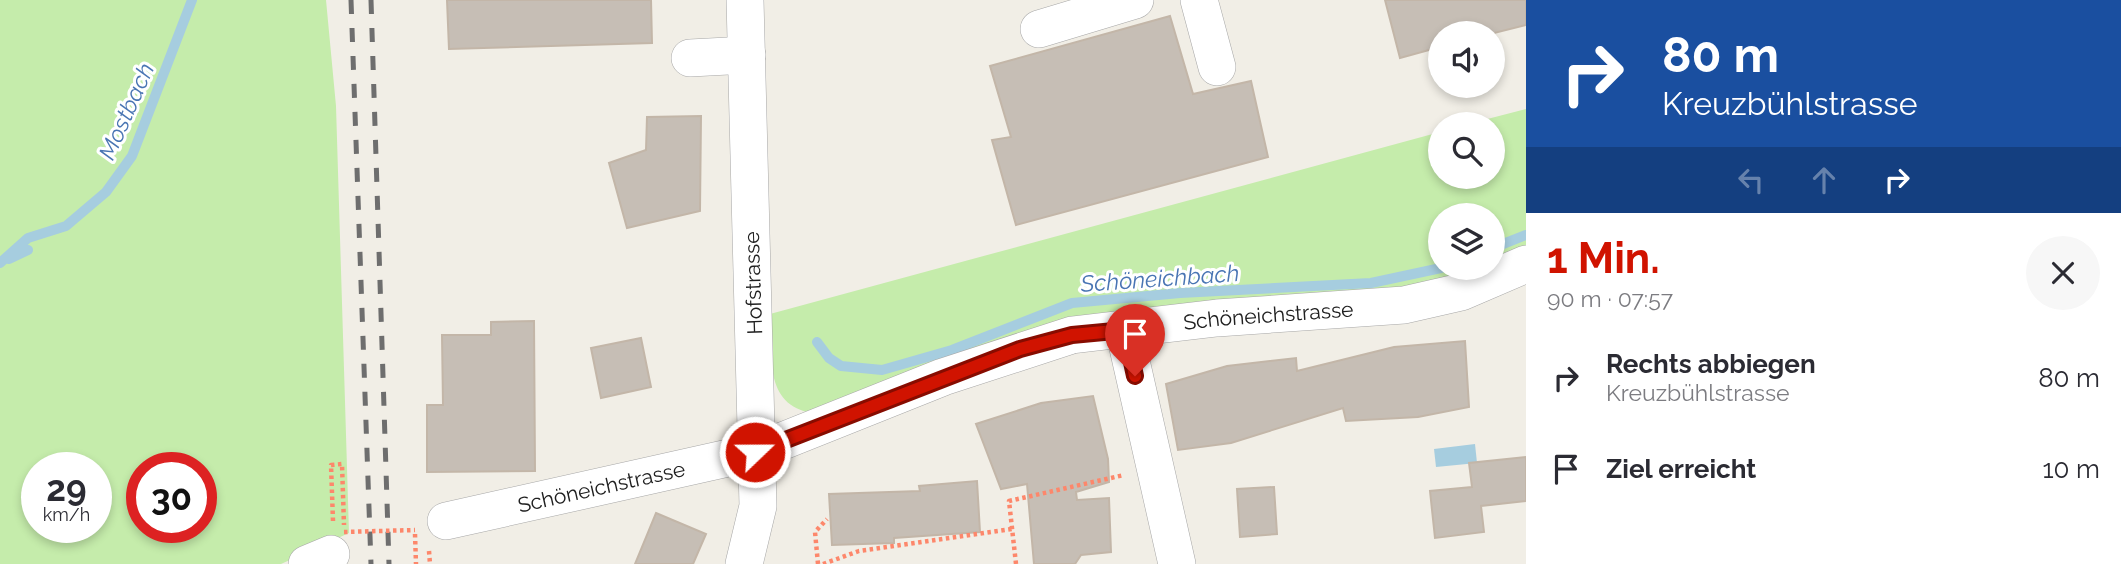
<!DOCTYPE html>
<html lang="de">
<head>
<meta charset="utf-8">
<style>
	:root { --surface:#fff; --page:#f7f7f7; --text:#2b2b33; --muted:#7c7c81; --accent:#d01300 }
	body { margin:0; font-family:Raleway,sans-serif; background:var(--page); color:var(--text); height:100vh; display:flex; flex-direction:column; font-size:26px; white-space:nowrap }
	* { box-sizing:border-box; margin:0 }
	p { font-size:23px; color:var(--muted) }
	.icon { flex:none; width:38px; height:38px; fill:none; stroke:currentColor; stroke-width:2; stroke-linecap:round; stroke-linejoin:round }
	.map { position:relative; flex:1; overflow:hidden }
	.side { display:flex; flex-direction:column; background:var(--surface); width:595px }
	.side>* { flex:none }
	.banner { background:#1a4fa0; color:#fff; overflow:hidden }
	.controls { position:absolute; left:1428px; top:21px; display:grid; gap:14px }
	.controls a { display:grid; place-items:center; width:77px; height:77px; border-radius:50%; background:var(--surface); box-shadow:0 4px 10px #0003; font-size:35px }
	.speed { position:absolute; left:21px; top:452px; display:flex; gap:14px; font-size:35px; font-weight:700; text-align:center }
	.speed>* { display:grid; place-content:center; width:91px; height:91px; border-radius:50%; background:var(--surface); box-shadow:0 4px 10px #0003; line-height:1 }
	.speed small { font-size:18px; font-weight:400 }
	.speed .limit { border:10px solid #d22; background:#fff; color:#111 }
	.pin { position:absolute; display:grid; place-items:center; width:60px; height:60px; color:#fff; margin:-72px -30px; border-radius:50% 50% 50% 0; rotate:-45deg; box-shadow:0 0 7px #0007 }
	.pin .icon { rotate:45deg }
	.me { position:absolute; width:77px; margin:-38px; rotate:68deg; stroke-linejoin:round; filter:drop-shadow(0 0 5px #0008) }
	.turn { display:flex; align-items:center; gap:24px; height:147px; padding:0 21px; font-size:32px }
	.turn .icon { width:91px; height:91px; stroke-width:2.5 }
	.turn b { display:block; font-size:49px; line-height:60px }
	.lanes { display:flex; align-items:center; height:66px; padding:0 21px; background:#0003; justify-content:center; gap:35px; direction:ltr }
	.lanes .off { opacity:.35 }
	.round { display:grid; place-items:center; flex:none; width:74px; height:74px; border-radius:37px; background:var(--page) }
	.head { display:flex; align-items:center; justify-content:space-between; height:119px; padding:0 21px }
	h1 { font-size:42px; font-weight:700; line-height:52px; color:var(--accent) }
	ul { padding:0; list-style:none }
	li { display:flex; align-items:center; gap:21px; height:91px; padding:0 21px }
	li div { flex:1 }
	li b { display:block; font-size:26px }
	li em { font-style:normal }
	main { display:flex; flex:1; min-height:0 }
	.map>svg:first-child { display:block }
	.grass { fill:#c5ecab; fill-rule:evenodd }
	.water { fill:#a6cddf }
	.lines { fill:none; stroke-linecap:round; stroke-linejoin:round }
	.stream { stroke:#a6cddf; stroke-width:10 }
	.building { fill:#c6beb5; stroke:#c3b6a8; stroke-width:2 }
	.minor-casing { stroke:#a7a7a7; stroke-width:38 }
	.path { stroke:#fd876b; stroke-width:4.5; stroke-dasharray:3.5 3.5; stroke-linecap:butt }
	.minor { stroke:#fff; stroke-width:37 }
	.rail { stroke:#6e6e6e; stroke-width:5; stroke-dasharray:14 14; stroke-linecap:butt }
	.path-bridge { stroke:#fd876b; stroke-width:4.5; stroke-dasharray:3.5 3.5; stroke-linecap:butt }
	.route-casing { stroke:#870c00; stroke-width:18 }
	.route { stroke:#d01300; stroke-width:12 }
	.labels { text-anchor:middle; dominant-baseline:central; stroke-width:6; stroke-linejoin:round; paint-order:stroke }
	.street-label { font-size:21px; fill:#202020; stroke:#fff }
	.water-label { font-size:23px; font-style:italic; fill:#4975b3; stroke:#fff }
</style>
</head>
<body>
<main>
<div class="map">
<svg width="1526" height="564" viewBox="0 0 1526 564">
	<rect width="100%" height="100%" fill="#f1eee6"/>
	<path class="grass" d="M0,0h326l10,106 13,427 -68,31h-281zM37,467h59v60h-59zM142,467h59v60h-59z
		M1526,109v145l-41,19 -95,26 -329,25 -248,89c-50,-7 -41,-60 -43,-99l670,-182v45h53v-53h-25zM1440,215h53v53h-53z"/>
	<path class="water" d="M1475,444l2,19 -41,4 -2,-18z"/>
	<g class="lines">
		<path class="stream" d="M1493,248l33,-13
			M9,259l19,-9
			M0,263l28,-25 38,-12 40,-34 26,-36 60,-156
			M817,342l12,16 12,8 41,4 70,-20 120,-47 108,-10 191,-10 70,-15"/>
	</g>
	<path class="building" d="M447,0h204l1,43 -203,6z
		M1385,0h141v25l-32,8h-54v14l-40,11z
		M1170,16l23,78 58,-13 17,76 -252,68 -24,-85 19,-3 -21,-71z
		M701,116l-1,95 -73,17 -18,-65 37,-13 1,-33z
		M534,321l1,150 -108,1v-67h16l-1,-70h49v-13z
		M641,338l10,49 -50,11 -10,-50z
		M1465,341l4,66 -51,10 -72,4 -3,-13 -112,35 -53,7 -12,-66 61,-18 69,-8 1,13 97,-24z
		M1093,396l15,63 1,23 -33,10 1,8 32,-2 2,54 -30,3 -6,9h-41l-7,-80 -26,5 -25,-65 65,-21z
		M1526,457v44l-45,5 3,26 -49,6 -5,-47 42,-4 -3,-24z
		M977,481l3,51 -86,6v5l-62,2 -3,-51 91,-3 -1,-5z
		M1274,487l3,47 -37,3 -3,-48z
		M656,513l50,21 -13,30h-58z"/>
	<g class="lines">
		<defs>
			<g id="minor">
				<path d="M1199,0l18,67"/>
				<path d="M1039,29l96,-29"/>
				<path d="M690,58l57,-3"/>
				<path d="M1124,330l53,234"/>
				<path id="s1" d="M446,521l309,-69 188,-75 129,-42 145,-17 187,-13 57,-13 65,-28"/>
				<path d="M307,564l24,-10"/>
				<path d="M744,564l14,-58 -13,-506"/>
			</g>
		</defs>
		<use href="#minor" class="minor-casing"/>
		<path class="path" d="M333,521l-2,-56 11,-1 2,61
			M415,534l1,30
			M429,551l1,13
			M818,564l-3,-32 12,-13
			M823,564l36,-13 153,-22
			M1016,564l-7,-63 115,-26"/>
		<use href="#minor" class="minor"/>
		<path class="rail" d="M351,0l20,564
			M371,0l18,564"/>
		<path class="path-bridge" d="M344,532l71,-2"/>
	</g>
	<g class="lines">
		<defs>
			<path id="route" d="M755,452l265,-103 52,-14 53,-5 10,46"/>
		</defs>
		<use href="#route" class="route-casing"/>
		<use href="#route" class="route"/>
	</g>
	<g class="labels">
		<g class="street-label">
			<text transform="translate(753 283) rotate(-92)">Hofstrasse</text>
			<text stroke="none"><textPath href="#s1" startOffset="852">Schöneichstrasse</textPath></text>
			<text stroke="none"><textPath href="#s1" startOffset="159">Schöneichstrasse</textPath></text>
		</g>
		<g class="water-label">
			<text transform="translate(126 111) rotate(-66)">Mostbach</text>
			<text transform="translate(1160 278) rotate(-4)">Schöneichbach</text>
		</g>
	</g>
</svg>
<div class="controls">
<a><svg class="icon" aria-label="sound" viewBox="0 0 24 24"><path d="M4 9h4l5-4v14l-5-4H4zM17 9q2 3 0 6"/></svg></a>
<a><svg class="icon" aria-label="search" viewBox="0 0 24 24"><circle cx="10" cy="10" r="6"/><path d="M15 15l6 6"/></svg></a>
<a><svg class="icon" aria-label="layers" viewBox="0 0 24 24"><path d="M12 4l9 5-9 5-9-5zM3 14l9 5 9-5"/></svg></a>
</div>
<div class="speed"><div>29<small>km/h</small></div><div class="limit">30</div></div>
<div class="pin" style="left:1135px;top:376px;background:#d93025"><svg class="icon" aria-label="arrive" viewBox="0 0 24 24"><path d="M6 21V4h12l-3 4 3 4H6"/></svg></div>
<svg class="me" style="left:755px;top:452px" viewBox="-20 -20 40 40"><circle r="17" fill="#d01300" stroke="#fff" stroke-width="3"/><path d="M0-11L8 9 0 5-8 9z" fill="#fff"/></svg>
</div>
<section class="side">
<div class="banner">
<div class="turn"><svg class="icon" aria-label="right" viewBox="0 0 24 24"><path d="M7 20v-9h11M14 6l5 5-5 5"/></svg><div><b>80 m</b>Kreuzbühlstrasse</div></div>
<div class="lanes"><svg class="icon off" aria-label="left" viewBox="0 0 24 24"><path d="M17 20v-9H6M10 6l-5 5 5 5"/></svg><svg class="icon off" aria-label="ahead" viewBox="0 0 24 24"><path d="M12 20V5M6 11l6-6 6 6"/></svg><svg class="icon" aria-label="right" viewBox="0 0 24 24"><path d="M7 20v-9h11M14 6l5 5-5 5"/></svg></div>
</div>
<div class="head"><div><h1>1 Min.</h1><p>90 m · 07:57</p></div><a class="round"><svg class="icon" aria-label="close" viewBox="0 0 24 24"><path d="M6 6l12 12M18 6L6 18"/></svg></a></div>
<ul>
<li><svg class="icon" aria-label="right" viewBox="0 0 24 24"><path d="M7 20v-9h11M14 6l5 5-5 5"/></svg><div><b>Rechts abbiegen</b><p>Kreuzbühlstrasse</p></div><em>80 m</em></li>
<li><svg class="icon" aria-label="arrive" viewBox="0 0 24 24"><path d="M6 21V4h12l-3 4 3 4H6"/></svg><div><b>Ziel erreicht</b></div><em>10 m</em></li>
</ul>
</section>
</main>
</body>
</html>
